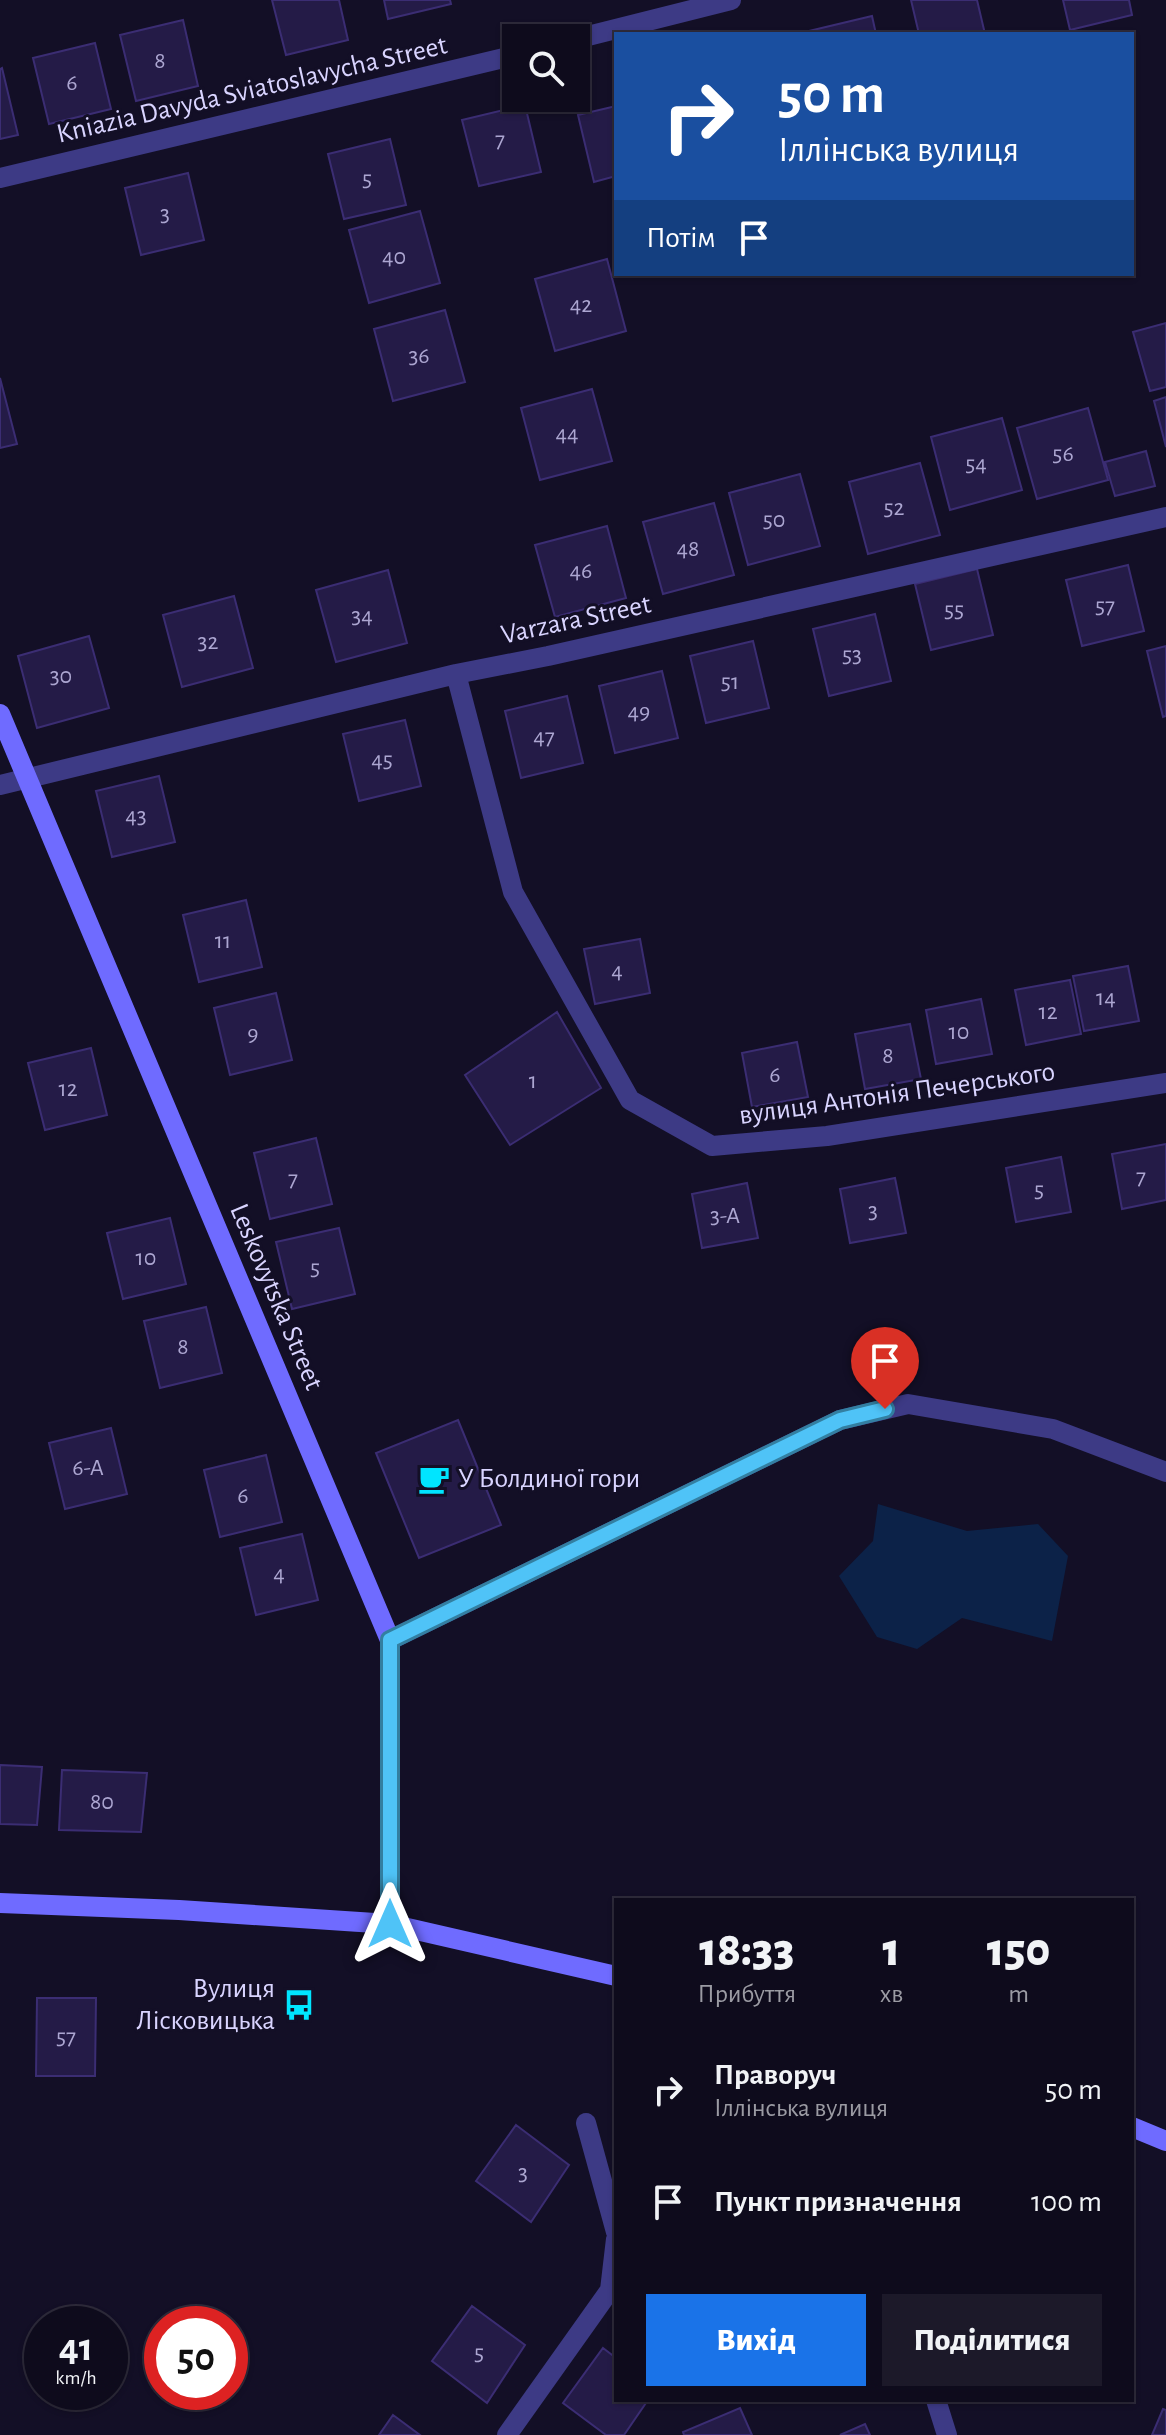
<!DOCTYPE html>
<html lang="uk">
<head>
<meta charset="utf-8">
<style>
	:root { --surface:#0e0b1c; --page:#1c1929; --text:#f1f3f6; --muted:#9b9ba3; --line:#2e2b3b; --accent:#1a73e8 }
	body { margin:0; font-family:"Alegreya Sans",sans-serif; background:var(--page); color:var(--text); height:100vh; display:flex; flex-direction:column; font-size:30px; white-space:nowrap }
	* { box-sizing:border-box; margin:0 }
	p { font-size:26px; color:var(--muted) }
	.icon { flex:none; width:44px; height:44px; fill:none; stroke:currentColor; stroke-width:2; stroke-linecap:round; stroke-linejoin:round }
	.map { position:relative; flex:1; overflow:hidden }
	.panel { position:absolute; left:614px; top:1898px; width:520px; height:504px; display:flex; flex-direction:column; background:var(--surface); border-radius:0px; box-shadow:0 2px 6px #0004,0 0 0 2px var(--line) }
	.panel>* { flex:none }
	.guide { position:absolute; left:614px; top:32px; width:520px; height:244px; border-radius:0px; box-shadow:0 2px 6px #0004,0 0 0 2px var(--line); background:#1a4fa0; color:#fff; overflow:hidden }
	.tools { position:absolute; left:502px; top:24px; display:grid; gap:16px }
	.tools a { display:grid; place-items:center; width:88px; height:88px; border-radius:0px; background:var(--surface); box-shadow:0 2px 6px #0004,0 0 0 2px var(--line); font-size:40px }
	.speed { position:absolute; left:24px; top:2306px; display:flex; gap:16px; font-size:40px; font-weight:700; text-align:center }
	.speed>* { display:grid; place-content:center; width:104px; height:104px; border-radius:50%; background:var(--surface); box-shadow:0 2px 6px #0004,0 0 0 2px var(--line); line-height:1 }
	.speed small { font-size:20px; font-weight:400 }
	.speed .limit { border:12px solid #d22; background:#fff; color:#111 }
	.pin { position:absolute; display:grid; place-items:center; width:68px; height:68px; color:#fff; margin:-82px -34px; border-radius:50% 50% 50% 0; rotate:-45deg; box-shadow:0 0 8px #0007 }
	.pin .icon { rotate:45deg }
	.me { position:absolute; width:88px; margin:-44px; rotate:0deg; stroke-linejoin:round; filter:drop-shadow(0 0 6px #0008) }
	.turn { display:flex; align-items:center; gap:28px; height:168px; padding:0 32px; font-size:36px }
	.turn .icon { width:104px; height:104px; stroke-width:2.5 }
	.turn b { display:block; font-size:56px; line-height:68px }
	.then { display:flex; align-items:center; height:76px; padding:0 32px; background:#0003; gap:16px; font-size:30px }
	.eta { display:flex; justify-content:space-evenly; align-items:center; height:136px; text-align:center }
	.eta b { font-size:48px; font-weight:800; line-height:56px }
	.primary-button { display:flex; gap:16px; margin-top:auto; padding:16px 32px }
	.primary-button a { flex:1; height:92px; border-radius:0px; background:var(--accent); color:#fff; font-size:32px; font-weight:800; line-height:92px; text-align:center }
	.primary-button a+a { background:var(--page); color:var(--text) }
	ul { padding:0; list-style:none }
	li { display:flex; align-items:center; gap:24px; height:112px; padding:0 32px }
	li div { flex:1 }
	li b { display:block; font-size:30px }
	li em { font-style:normal }
	.map>svg:first-child { display:block }
	.water { fill:#0c2248 }
	.building { fill:#241b47; stroke:#3b2d73; stroke-width:2 }
	.lines { fill:none; stroke-linecap:round; stroke-linejoin:round }
	.minor { stroke:#3d3a85; stroke-width:20 }
	.secondary { stroke:#6f6bff; stroke-width:20 }
	.route-casing { stroke:#337fa1; stroke-width:20 }
	.route { stroke:#4fc3f7; stroke-width:14 }
	.labels { text-anchor:middle; dominant-baseline:central; stroke-width:6; stroke-linejoin:round; paint-order:stroke }
	.number-label { font-size:24px; fill:#aca6d1 }
	.street-label { font-size:28px; fill:#d9d4ff; stroke:#130f26 }
	.poi-label { font-size:28px; fill:#d9d4ff; stroke:#130f26; text-anchor:start }
</style>
</head>
<body>
<div class="map">
<svg width="1166" height="2435" viewBox="0 0 1166 2435">
	<rect width="100%" height="100%" fill="#130f26"/>
	<path class="water" d="M878,1504l89,27 71,-7 30,32 -16,85 -90,-23 -45,31 -40,-12 -38,-61 34,-35z"/>
	<path class="building" d="M272,0h67l9,40 -62,15z
		M384,0h66l1,4 -63,15z
		M911,0h66l8,34h-66z
		M1063,0h66l3,15 -62,15z
		M872,16l4,18h-66l-1,-3z
		M183,20l15,66 -62,15 -16,-66z
		M95,43l16,66 -62,15 -16,-66z
		M2,68l16,67 -18,4v-70z
		M525,105l16,67 -62,14 -17,-66z
		M616,106v70l-22,6 -16,-67z
		M390,139l16,66 -62,14 -16,-65z
		M188,173l16,67 -63,15 -16,-67z
		M420,211l20,72 -71,20 -20,-73z
		M607,259l19,72 -71,20 -20,-72z
		M445,310l20,72 -72,19 -19,-72z
		M1166,323v64l-16,4 -17,-59z
		M0,378l17,66 -17,4z
		M592,389l20,72 -72,19 -19,-72z
		M1166,397v50l-12,-46z
		M1088,408l20,72 -71,19 -20,-71z
		M1002,418l20,72 -72,20 -19,-73z
		M1146,451l9,35 -40,10 -10,-34z
		M920,463l20,72 -72,19 -19,-72z
		M800,474l20,72 -72,19 -19,-72z
		M714,503l20,72 -71,19 -20,-72z
		M607,526l19,72 -71,19 -20,-72z
		M1128,565l16,66 -62,15 -16,-66z
		M977,569l16,66 -62,15 -16,-66z
		M388,570l19,73 -71,19 -20,-72z
		M234,596l19,72 -71,19 -19,-72z
		M875,614l16,67 -62,15 -16,-67z
		M89,636l20,72 -72,20 -19,-72z
		M753,641l16,67 -63,15 -16,-67z
		M1166,646v70l-3,1 -16,-66z
		M662,671l16,67 -63,15 -16,-67z
		M567,696l16,67 -62,15 -16,-67z
		M405,720l16,66 -62,15 -16,-67z
		M159,776l16,66 -63,15 -16,-66z
		M246,900l16,67 -63,15 -16,-67z
		M640,939l10,54 -55,11 -11,-55z
		M1128,966l11,55 -55,10 -11,-55z
		M1070,980l11,54 -55,11 -11,-55z
		M276,993l16,67 -62,15 -16,-67z
		M981,999l11,55 -56,10 -10,-54z
		M557,1012l44,76 -91,57 -45,-70z
		M910,1024l11,55 -56,10 -10,-55z
		M797,1042l11,55 -56,10 -10,-54z
		M91,1048l16,67 -62,15 -17,-67z
		M316,1138l16,66 -62,15 -16,-66z
		M1166,1144v56l-44,9 -10,-55z
		M1061,1157l10,55 -55,10 -10,-54z
		M895,1178l11,55 -56,10 -10,-54z
		M747,1183l11,55 -56,10 -10,-54z
		M170,1218l16,66 -63,15 -16,-66z
		M339,1228l16,66 -63,15 -16,-67z
		M206,1307l16,66 -62,15 -16,-67z
		M458,1420l43,105 -82,33 -43,-105z
		M111,1428l16,66 -62,15 -16,-66z
		M266,1455l16,67 -62,15 -16,-67z
		M302,1534l16,66 -62,15 -16,-67z
		M0,1765l42,2 -5,58 -37,-1z
		M62,1770l85,3 -6,59 -82,-2z
		M37,1998h59l-1,78h-59z
		M516,2125l53,40 -38,57 -55,-41z
		M472,2306l53,39 -38,58 -55,-42z
		M603,2348l13,10v42h32l-24,35h-18l-43,-32z
		M740,2408l12,27h-68l-1,-3z
		M1163,2409l3,1v25h-14z
		M393,2415l27,20h-41z
		M865,2424l5,11h-30z"/>
	<g class="lines">
		<path class="minor" d="M576,39l155,-39
			M0,178l516,-123
			M456,674l57,218 117,208 82,46 115,-10 339,-53
			M0,785l456,-111 92,-18 618,-139
			M390,1640l450,-220 68,-16 145,25 113,43
			M586,2123l30,109
			M936,2400l11,35
			M507,2435l103,-145 6,-51"/>
		<path class="secondary" d="M0,714l390,926v284
			M0,1903l179,7 211,14 226,52
			M1132,2127l34,14"/>
	</g>
	<g class="lines">
		<defs>
			<path id="route" d="M390,1924v-284l450,-220 45,-11"/>
		</defs>
		<use href="#route" class="route-casing"/>
		<use href="#route" class="route"/>
	</g>
	<defs>
		<symbol id="cafe-bare" viewBox="-9 -9 18 18"><path d="M-5.5-4.5H6V0H3Q3 3.5 0 3.5H-2.5Q-5.5 3.5-5.5 0ZM3-3.2v2h1.7v-2ZM-6 4.5H4V6H-6Z" fill="#00e5ff" stroke="#130f26" stroke-width="2.5" paint-order="stroke"/></symbol>
		<symbol id="bus-bare" viewBox="-9 -9 18 18"><path d="M-5-6H5V4H4V6H2V4H-2V6H-4V4H-5ZM-3.5-4V0h7V-4ZM-3.5 1.2v1.5H-2V1.2ZM2 1.2v1.5H3.5V1.2Z" fill="#00e5ff" stroke="#130f26" stroke-width="2.5" paint-order="stroke"/></symbol>
	</defs>
	<g fill-rule="evenodd">
		<use href="#cafe-bare" x="412" y="1457" width="44" height="44"/>
		<use href="#bus-bare" x="277" y="1983" width="44" height="44"/>
	</g>
	<g class="labels">
		<g class="number-label">
			<text x="160" y="61">8</text>
			<text x="72" y="83">6</text>
			<text x="500" y="140">7</text>
			<text x="367" y="179">5</text>
			<text x="165" y="214">3</text>
			<text x="394" y="257">40</text>
			<text x="581" y="305">42</text>
			<text x="419" y="356">36</text>
			<text x="567" y="434">44</text>
			<text x="1063" y="454">56</text>
			<text x="976" y="464">54</text>
			<text x="894" y="508">52</text>
			<text x="774" y="520">50</text>
			<text x="688" y="549">48</text>
			<text x="581" y="571">46</text>
			<text x="1105" y="606">57</text>
			<text x="954" y="610">55</text>
			<text x="362" y="616">34</text>
			<text x="208" y="642">32</text>
			<text x="852" y="655">53</text>
			<text x="61" y="676">30</text>
			<text x="730" y="682">51</text>
			<text x="639" y="712">49</text>
			<text x="544" y="737">47</text>
			<text x="382" y="760">45</text>
			<text x="136" y="816">43</text>
			<text x="223" y="941">11</text>
			<text x="617" y="971">4</text>
			<text x="1106" y="998">14</text>
			<text x="1048" y="1012">12</text>
			<text x="959" y="1032">10</text>
			<text x="253" y="1034">9</text>
			<text x="888" y="1056">8</text>
			<text x="775" y="1075">6</text>
			<text x="533" y="1081">1</text>
			<text x="68" y="1089">12</text>
			<text x="1141" y="1177">7</text>
			<text x="293" y="1179">7</text>
			<text x="1039" y="1190">5</text>
			<text x="873" y="1211">3</text>
			<text x="725" y="1216">3-А</text>
			<text x="146" y="1258">10</text>
			<text x="315" y="1268">5</text>
			<text x="183" y="1347">8</text>
			<text x="88" y="1468">6-А</text>
			<text x="243" y="1496">6</text>
			<text x="279" y="1574">4</text>
			<text x="102" y="1802">80</text>
			<text x="66" y="2037">57</text>
			<text x="523" y="2173">3</text>
			<text x="479" y="2353">5</text>
		</g>
		<g class="street-label">
			<text transform="translate(252 90) rotate(-13)">Kniazia Davyda Sviatoslavycha Street</text>
			<text transform="translate(576 620) rotate(-12)">Varzara Street</text>
			<text transform="translate(897 1094) rotate(-8)">вулиця Антонія Печерського</text>
			<text transform="translate(276 1297) rotate(67)">Leskovytska Street</text>
		</g>
		<g class="poi-label">
			<text x="458" y="1479">У Болдиної гори</text>
			<text x="275" y="1989" text-anchor="end">Вулиця<tspan x="275" dy="32">Лісковицька</tspan></text>
		</g>
	</g>
</svg>
<div class="tools">
<a><svg class="icon" aria-label="search" viewBox="0 0 24 24"><circle cx="10" cy="10" r="6"/><path d="M15 15l6 6"/></svg></a>
</div>
<div class="speed"><div>41<small>km/h</small></div><div class="limit">50</div></div>
<div class="pin" style="left:885px;top:1409px;background:#d93025"><svg class="icon" aria-label="arrive" viewBox="0 0 24 24"><path d="M6 21V4h12l-3 4 3 4H6"/></svg></div>
<svg class="me" style="left:390px;top:1924px" viewBox="-20 -20 40 40"><path d="M0-17L14 15 0 8-14 15z" fill="#4fc3f7" stroke="#fff" stroke-width="4"/></svg>
<div class="guide">
<div class="turn"><svg class="icon" aria-label="right" viewBox="0 0 24 24"><path d="M7 20v-9h11M14 6l5 5-5 5"/></svg><div><b>50 m</b>Іллінська вулиця</div></div>
<div class="then">Потім<svg class="icon" aria-label="arrive" viewBox="0 0 24 24"><path d="M6 21V4h12l-3 4 3 4H6"/></svg></div>
</div>
<section class="panel">
<div class="eta">
<div><b>18:33</b><p>Прибуття</p></div>
<div><b>1</b><p>хв</p></div>
<div><b>150</b><p>m</p></div>
</div>
<ul>
<li><svg class="icon" aria-label="right" viewBox="0 0 24 24"><path d="M7 20v-9h11M14 6l5 5-5 5"/></svg><div><b>Праворуч</b><p>Іллінська вулиця</p></div><em>50 m</em></li>
<li><svg class="icon" aria-label="arrive" viewBox="0 0 24 24"><path d="M6 21V4h12l-3 4 3 4H6"/></svg><div><b>Пункт призначення</b></div><em>100 m</em></li>
</ul>
<div class="primary-button"><a>Вихід</a><a>Поділитися</a></div>
</section>
</div>
</body>
</html>
